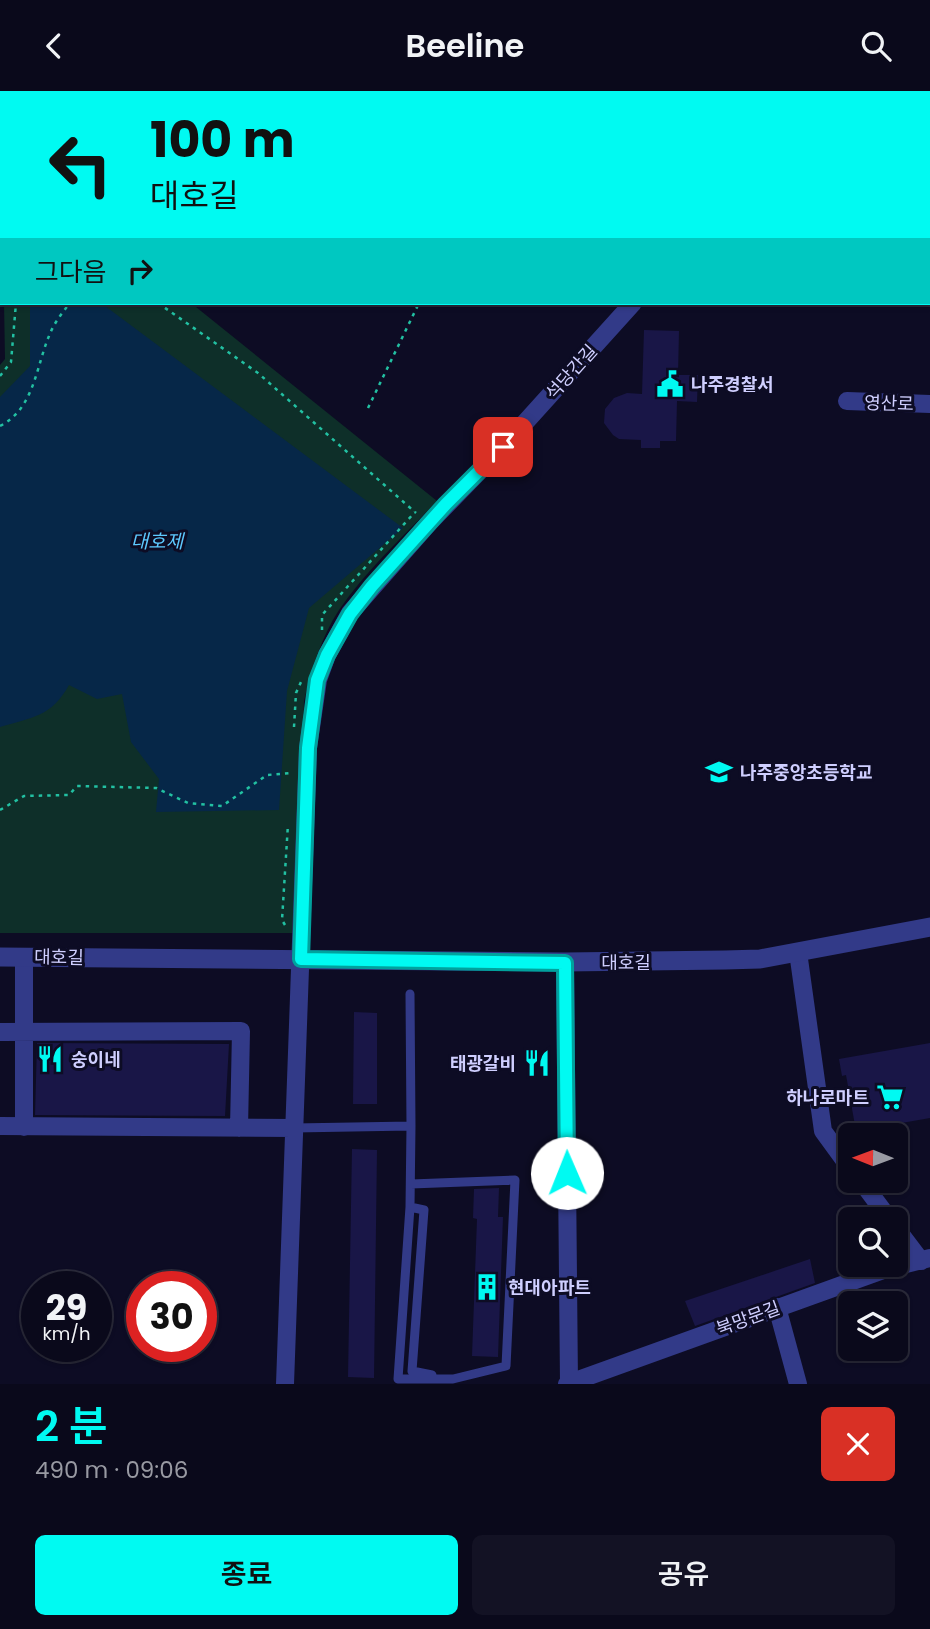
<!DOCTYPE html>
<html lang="ko">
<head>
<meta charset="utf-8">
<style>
	:root { --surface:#0a091b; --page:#131224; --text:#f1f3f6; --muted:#999aa3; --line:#2a2a3a; --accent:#00faf2 }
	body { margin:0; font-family:Poppins,"Noto Sans KR",sans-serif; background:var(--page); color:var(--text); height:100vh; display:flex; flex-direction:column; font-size:26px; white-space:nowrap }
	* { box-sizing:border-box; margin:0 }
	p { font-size:23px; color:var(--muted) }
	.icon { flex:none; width:38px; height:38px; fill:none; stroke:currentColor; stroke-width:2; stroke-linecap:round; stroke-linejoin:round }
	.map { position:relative; height:1293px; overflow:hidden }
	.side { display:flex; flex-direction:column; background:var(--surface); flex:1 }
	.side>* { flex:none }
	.hud { position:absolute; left:0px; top:0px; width:931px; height:214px; box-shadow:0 2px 5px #0004,0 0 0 2px var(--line); background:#00faf2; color:#111; overflow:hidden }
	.needle { width:46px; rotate:271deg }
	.fabs { position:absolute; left:838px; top:1032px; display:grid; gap:14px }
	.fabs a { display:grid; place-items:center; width:70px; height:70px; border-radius:10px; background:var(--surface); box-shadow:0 2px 5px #0004,0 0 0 2px var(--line); font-size:35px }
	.speed { position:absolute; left:21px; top:1180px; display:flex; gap:14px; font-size:35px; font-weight:700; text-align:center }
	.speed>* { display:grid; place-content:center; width:91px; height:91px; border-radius:50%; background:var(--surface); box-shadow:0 2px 5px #0004,0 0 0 2px var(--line); line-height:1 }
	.speed small { font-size:18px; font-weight:400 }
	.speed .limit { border:10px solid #d22; background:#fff; color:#111 }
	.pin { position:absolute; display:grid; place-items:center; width:60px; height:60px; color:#fff; margin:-30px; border-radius:14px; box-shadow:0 4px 10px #0006 }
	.me { position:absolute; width:77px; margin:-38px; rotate:359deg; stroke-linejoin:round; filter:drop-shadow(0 0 5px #0008) }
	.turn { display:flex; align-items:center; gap:24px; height:147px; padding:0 35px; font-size:32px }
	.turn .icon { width:91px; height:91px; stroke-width:2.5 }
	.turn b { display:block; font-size:49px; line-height:60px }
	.then { display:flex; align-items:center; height:66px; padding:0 35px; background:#0003; gap:14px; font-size:26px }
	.round { display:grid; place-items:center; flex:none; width:74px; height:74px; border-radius:10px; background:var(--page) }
	.summary { display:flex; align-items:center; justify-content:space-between; height:119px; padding:0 35px }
	h1 { font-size:42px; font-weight:600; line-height:52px; color:var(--accent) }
	.primary-button { display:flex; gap:14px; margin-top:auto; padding:14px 35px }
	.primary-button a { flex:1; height:80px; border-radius:10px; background:var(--accent); color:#111; font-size:28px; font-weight:600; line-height:80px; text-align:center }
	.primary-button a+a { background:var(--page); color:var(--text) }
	header { display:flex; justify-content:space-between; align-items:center; height:91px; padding:0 35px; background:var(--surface); font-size:32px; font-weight:600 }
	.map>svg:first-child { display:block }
	.green { fill:#0e2f29 }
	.water { fill:#062748 }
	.building { fill:#191647 }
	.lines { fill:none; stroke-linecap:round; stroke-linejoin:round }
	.path { stroke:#22c0a2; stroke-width:2.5; stroke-dasharray:3.5 5; stroke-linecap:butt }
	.service { stroke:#323a88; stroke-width:9 }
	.minor { stroke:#323a88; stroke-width:18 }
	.tertiary { stroke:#323a88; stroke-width:19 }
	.route-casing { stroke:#00a29d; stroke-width:18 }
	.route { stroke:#00faf2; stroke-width:12 }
	.labels { text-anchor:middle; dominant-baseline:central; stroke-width:6; stroke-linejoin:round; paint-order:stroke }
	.street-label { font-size:18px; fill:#cfcfff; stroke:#0d0c24 }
	.poi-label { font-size:18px; font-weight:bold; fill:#cfcfff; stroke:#0d0c24; text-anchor:start }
	.water-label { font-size:19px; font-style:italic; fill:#5dc9ff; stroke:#0d0c24 }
</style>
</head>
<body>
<header><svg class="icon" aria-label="back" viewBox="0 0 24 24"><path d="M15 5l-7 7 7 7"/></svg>Beeline<svg class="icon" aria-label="search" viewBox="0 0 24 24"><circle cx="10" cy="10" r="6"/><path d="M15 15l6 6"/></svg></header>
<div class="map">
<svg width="930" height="1293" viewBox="0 0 930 1293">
	<rect width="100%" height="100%" fill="#0d0c24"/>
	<path class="green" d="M4,212h187l246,198c-33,35 -70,68 -98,109 -17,26 -28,60 -35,91l-6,232h-298v-568l5,-6z"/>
	<path class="water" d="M30,212h71l302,225 -94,80 -22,83 -8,119 -123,2 3,-33 -28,-37 -9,-48 -25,5 -28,-14c-18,32 -36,32 -69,42v-330l30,-31z"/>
	<path class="building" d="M644,239l35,1 -1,44h20l-1,27 -20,-1 -1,40h-16v7h-19v-8l-22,-1 -6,-4 -9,-12 1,-14 9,-11 13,-5 15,1z
		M354,921l23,1v91h-24z
		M37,952l192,1 -4,72 -190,-1z
		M930,952v75l-74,13 -10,-56 -4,1 -3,-17z
		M352,1058l25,1 -3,228 -26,-1z
		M499,1097l-1,29h5l-5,140 -26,-1 5,-137 -4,-1 1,-29z
		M810,1168l5,24 -120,43 -10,-25z"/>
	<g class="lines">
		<path class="path" d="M525,2l1,-2
			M158,212l100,70 158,140
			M0,285l11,-14 5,-59
			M368,317l51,-105
			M0,335c34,-17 36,-59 49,-90 5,-13 13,-23 21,-33
			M322,539v-15l93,-103
			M294,636l2,-34 5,-11
			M0,719l24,-14 45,-1 8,-9 79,2 32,15 34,3 45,-31 24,-2
			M285,834l-3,-5 6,-96"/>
		<path class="service" d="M929,44h1
			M410,903l1,132
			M294,1037l117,-2 -1,81 14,3 -12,161 20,4
			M410,1116l-12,172h55l53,-13 9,-186 -104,4"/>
		<path class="minor" d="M249,0l3,2
			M0,1l14,-1
			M765,2v-2
			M847,310l83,3
			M798,861l25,179 27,37
			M565,871l4,422
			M0,941l241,-1 -2,97
			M0,1035l294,2
			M24,1036v-170
			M861,1090l29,39
			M896,1137l25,33
			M777,1216l21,77
			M285,1293l23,-636 10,-68 9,-25 23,-42 79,-90 74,-76 130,-144
			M567,1293l319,-115 44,-11"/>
		<path class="tertiary" d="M0,866l565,5 160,-2 35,-1 170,-32"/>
	</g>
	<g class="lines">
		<defs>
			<path id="route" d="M503,356l-57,57 -74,82 -22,28 -23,41 -10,25 -9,68 -7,211 264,4 2,210"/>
		</defs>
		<use href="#route" class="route-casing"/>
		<use href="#route" class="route"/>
	</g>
	<defs>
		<symbol id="civic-bare" viewBox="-9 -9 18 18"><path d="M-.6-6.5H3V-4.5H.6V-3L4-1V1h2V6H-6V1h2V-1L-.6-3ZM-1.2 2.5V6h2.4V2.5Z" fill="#00faf2" stroke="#0d0c24" stroke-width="2.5" paint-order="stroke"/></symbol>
		<symbol id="school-bare" viewBox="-9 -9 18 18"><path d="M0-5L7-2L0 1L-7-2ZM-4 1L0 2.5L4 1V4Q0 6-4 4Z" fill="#00faf2" stroke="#0d0c24" stroke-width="2.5" paint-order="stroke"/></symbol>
		<symbol id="restaurant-bare" viewBox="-9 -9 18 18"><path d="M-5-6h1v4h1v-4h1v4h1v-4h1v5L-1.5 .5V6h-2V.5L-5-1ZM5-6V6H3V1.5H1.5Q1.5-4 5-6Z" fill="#00faf2" stroke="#0d0c24" stroke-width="2.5" paint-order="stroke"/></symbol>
		<symbol id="supermarket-bare" viewBox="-9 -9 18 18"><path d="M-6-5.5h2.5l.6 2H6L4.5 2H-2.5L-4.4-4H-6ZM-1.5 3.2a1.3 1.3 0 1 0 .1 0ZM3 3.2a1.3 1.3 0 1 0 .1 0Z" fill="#00faf2" stroke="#0d0c24" stroke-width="2.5" paint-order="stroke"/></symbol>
		<symbol id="building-bare" viewBox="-9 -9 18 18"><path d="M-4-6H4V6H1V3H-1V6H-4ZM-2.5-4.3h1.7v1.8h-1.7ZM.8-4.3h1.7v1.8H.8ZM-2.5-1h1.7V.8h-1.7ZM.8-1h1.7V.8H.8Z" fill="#00faf2" stroke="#0d0c24" stroke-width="2.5" paint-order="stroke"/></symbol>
	</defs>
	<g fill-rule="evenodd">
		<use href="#civic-bare" x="651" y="274" width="38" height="38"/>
		<use href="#school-bare" x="700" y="662" width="38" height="38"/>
		<use href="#restaurant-bare" x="31" y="949" width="38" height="38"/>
		<use href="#restaurant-bare" x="518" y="953" width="38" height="38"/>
		<use href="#supermarket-bare" x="871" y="987" width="38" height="38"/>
		<use href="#building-bare" x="468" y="1177" width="38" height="38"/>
	</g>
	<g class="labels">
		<g class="street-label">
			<text transform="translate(571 281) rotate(-48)">석당간길</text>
			<text transform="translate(889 312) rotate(2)">영산로</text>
			<text transform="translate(59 866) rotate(1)">대호길</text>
			<text x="626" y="871">대호길</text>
			<text transform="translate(748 1227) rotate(-20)">북망문길</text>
		</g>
		<g class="poi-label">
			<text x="691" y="293">나주경찰서</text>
			<text x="740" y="681">나주중앙초등학교</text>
			<text x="71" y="968">숭이네</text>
			<text x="516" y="972" text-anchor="end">태광갈비</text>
			<text x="869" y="1006" text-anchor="end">하나로마트</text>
			<text x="508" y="1196">현대아파트</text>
		</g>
		<g class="water-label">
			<text x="157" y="450">대호제</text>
		</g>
	</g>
</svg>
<div class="fabs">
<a><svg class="needle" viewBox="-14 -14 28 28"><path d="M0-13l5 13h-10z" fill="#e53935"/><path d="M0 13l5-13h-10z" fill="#999aa3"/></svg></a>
<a><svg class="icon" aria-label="search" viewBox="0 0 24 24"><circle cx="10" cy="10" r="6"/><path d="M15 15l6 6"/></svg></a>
<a><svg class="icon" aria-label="layers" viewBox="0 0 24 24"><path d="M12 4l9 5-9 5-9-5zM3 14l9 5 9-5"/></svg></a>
</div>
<div class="speed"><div>29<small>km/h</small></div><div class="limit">30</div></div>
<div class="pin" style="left:503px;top:356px;background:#d93025"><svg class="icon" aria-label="arrive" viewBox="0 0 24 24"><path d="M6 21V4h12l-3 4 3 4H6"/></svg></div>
<svg class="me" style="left:567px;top:1082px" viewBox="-20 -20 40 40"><circle r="19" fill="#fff"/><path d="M0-13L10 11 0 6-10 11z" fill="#00faf2"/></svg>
<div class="hud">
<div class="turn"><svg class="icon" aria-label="left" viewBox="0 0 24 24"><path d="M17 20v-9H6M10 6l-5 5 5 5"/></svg><div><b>100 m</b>대호길</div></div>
<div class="then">그다음<svg class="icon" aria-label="right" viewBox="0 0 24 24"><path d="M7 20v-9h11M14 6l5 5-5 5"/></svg></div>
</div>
</div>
<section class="side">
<div class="summary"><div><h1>2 분</h1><p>490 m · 09:06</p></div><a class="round" style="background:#d93025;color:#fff"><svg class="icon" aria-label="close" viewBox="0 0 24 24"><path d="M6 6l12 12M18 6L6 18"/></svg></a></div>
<div class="primary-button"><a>종료</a><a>공유</a></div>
</section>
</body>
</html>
